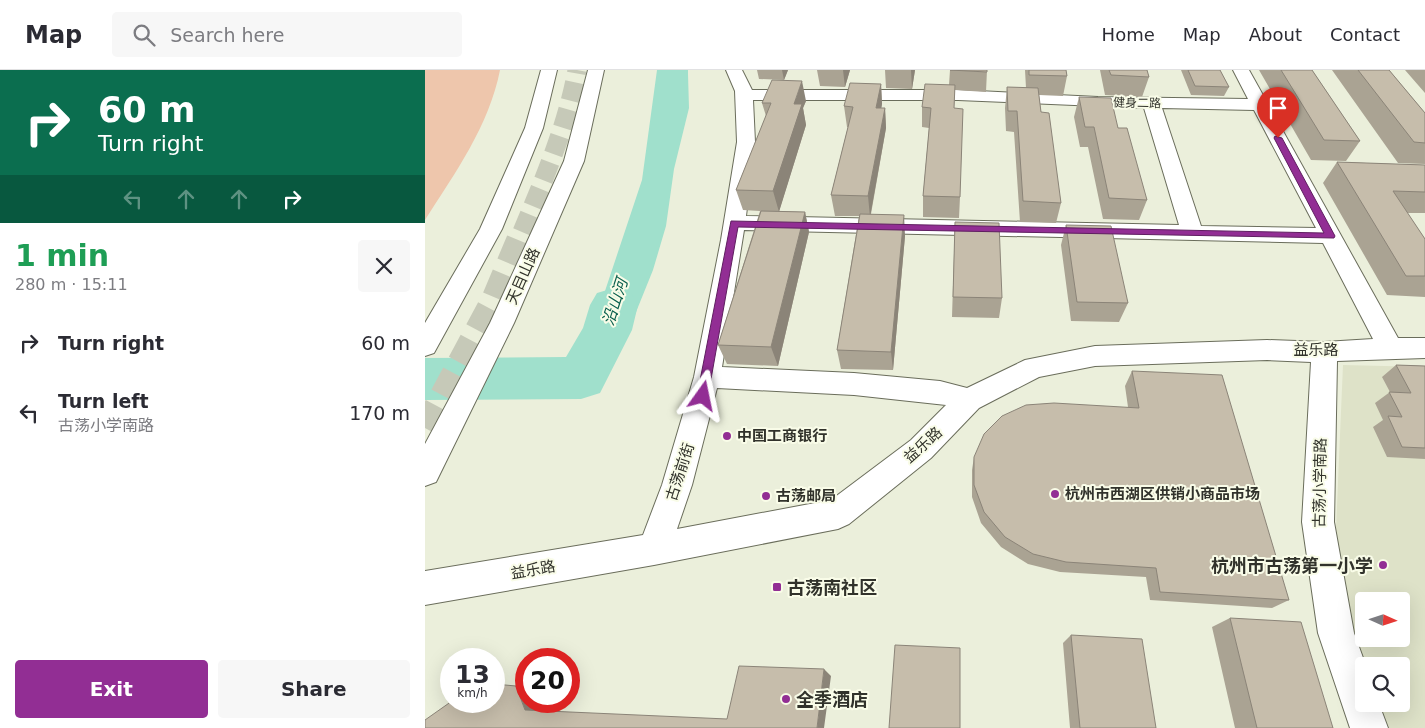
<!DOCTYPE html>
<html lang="en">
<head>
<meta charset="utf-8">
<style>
	:root { --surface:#fff; --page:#f7f7f7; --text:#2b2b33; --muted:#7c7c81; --line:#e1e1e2; --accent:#922e94 }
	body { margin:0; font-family:"DejaVu Sans","Noto Sans SC",sans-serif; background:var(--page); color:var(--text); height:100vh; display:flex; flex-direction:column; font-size:19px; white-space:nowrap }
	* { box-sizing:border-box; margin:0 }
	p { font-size:16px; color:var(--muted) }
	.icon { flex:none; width:28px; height:28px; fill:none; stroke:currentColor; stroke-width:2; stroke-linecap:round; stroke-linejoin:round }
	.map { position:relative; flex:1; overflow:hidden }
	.details { display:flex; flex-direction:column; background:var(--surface); width:425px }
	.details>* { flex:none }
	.hud { background:#0b6e4f; color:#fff; overflow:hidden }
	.needle { width:32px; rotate:93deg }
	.fabs { position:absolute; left:930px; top:522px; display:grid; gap:10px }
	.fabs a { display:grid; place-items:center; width:55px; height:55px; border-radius:5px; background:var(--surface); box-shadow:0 5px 20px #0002; font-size:25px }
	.speed { position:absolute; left:15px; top:578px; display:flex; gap:10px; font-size:25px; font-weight:700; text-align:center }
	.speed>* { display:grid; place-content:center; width:65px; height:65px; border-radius:50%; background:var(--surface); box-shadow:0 5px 20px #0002; line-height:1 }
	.speed small { font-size:12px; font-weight:400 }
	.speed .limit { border:8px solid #d22; background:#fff; color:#111 }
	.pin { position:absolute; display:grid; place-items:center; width:42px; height:42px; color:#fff; margin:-51px -21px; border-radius:50% 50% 50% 0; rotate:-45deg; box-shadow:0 0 5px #0007 }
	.pin .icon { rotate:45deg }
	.me { position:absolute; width:55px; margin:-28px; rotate:12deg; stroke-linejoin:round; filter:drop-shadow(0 0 4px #0008) }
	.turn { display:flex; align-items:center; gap:18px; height:105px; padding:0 15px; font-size:22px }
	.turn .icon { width:65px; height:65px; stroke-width:2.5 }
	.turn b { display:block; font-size:35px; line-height:42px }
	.lanes { display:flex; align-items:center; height:48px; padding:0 15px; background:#0003; justify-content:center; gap:25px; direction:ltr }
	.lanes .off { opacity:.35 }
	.round { display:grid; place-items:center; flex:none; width:52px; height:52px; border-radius:5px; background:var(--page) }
	.head { display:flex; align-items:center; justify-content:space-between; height:85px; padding:0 15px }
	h1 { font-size:30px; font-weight:800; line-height:38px; color:#1e9e55 }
	.cta { display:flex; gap:10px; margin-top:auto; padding:10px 15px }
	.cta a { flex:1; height:58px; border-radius:5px; background:var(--accent); color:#fff; font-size:20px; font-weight:800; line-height:58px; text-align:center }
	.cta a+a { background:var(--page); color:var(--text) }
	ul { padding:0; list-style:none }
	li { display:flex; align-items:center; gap:15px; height:70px; padding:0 15px }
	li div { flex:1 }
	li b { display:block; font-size:19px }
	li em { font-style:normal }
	header { display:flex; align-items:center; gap:30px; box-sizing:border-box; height:70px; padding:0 25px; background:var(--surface); border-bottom:1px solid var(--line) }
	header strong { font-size:24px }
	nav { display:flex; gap:28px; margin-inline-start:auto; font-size:18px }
	.search { width:350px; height:45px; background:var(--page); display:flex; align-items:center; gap:12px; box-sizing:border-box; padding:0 18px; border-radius:5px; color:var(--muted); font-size:19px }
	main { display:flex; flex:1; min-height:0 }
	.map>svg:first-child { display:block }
	.built { fill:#dee2c8; fill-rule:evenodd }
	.green { fill:#eec6ac }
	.water { fill:#a0e0cc }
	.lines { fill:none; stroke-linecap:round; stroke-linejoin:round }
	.river { fill:#a0e0cc; fill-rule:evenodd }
	.highway-tunnel-far1 { stroke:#c6c9b8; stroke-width:19; stroke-dasharray:19 9; stroke-linecap:butt }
	.highway-tunnel { stroke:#c6c9b8; stroke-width:25; stroke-dasharray:25 12; stroke-linecap:butt }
	.minor-casing { stroke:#6a6d5b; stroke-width:2 }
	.major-casing { stroke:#6a6d5b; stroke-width:2 }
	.minor { fill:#fff; fill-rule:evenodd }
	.major { fill:#fff; fill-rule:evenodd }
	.wall { fill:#aaa393 }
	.shaded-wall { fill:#8b8478 }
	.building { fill:#c6bdab; stroke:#8b8478 }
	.route { fill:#922e94; stroke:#5f1e60 }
	.poi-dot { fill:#922e94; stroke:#f9fce8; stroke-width:2 }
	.labels { text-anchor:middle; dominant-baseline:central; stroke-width:4; stroke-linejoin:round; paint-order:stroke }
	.far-street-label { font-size:12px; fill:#31322b; stroke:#f9fce8 }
	.street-label { font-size:15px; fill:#31322b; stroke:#f9fce8 }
	.poi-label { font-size:15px; font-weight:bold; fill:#31322b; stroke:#f9fce8; text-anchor:start }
	.water-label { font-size:16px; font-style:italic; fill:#095f4d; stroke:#f9fce8 }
	.near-poi-label { font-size:18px; font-weight:bold; fill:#31322b; stroke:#f9fce8; text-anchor:start }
</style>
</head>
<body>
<header>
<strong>Map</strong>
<div class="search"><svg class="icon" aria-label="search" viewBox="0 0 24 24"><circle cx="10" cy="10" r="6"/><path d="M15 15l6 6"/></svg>Search here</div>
<nav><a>Home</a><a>Map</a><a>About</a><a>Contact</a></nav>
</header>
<main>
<section class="details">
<div class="hud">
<div class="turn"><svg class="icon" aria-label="right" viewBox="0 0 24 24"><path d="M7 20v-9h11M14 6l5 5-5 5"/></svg><div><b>60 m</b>Turn right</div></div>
<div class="lanes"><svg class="icon off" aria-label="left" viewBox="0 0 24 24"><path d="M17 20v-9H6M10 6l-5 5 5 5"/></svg><svg class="icon off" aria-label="ahead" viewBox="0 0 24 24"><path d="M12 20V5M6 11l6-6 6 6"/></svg><svg class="icon off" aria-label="ahead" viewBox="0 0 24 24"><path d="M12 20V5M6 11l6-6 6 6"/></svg><svg class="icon" aria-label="right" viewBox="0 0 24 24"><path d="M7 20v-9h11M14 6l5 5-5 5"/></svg></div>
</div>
<div class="head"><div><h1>1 min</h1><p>280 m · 15:11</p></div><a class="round"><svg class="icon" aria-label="close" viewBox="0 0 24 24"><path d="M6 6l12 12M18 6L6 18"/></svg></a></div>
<ul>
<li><svg class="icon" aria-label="right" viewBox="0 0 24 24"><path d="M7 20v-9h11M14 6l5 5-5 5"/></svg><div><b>Turn right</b></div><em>60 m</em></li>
<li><svg class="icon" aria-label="left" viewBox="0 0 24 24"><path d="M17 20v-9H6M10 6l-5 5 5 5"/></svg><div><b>Turn left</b><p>古荡小学南路</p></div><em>170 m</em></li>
</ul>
<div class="cta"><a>Exit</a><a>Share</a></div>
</section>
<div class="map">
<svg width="1000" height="658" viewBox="0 0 1000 658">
	<rect width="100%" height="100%" fill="#ebefdb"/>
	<path class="built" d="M918,295l82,2v361h-38l-9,-24h23v-38h-36l-15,-41 -14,-96zM939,531h37v38h-37z"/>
	<path class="green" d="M0,0h75c-11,56 -45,103 -75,150z"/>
	<path class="water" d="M232,0h31v4l1,34 -15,61 -8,57 -13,44 -19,47 -30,57 -34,-4 15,-24 12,-31 45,-135z"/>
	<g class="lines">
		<path class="river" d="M189,218l17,5 7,12 -6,25 -32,63 -19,6 -156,1v-42l141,-1 17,-29 7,-23 7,-12z"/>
		<path class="highway-tunnel-far1" d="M97,162c22,-53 45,-106 55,-162"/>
		<path class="highway-tunnel" d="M0,358l69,-129 29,-69"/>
		<defs>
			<path id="minor" d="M301,0h16l10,20h206l140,7 150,2 -15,-29h16l149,268h27v20l-88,3 -3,161 20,111 12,33h-2v38h15l9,24h-38l-32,-95 -16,-111 9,-160 -44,-2 -172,6 -56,11 -60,31 -48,50 -82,66 -11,5 -184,36 -229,40v-34l218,-36 19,-50 32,-108 27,-137 16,-98 -2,-51zM328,30h205l186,8 35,117 -433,-9 9,-74zM737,38l92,2 62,118 -115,-2zM319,160l579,13 50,96 -49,3 -57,-2 -172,6 -70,14 -58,28 -27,-7 -86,-8 -132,-6zM292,318l137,7 92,10 -35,35 -80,60 -154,29 15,-44z"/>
			<path id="major" d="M116,0h16l-14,58 -41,101 -68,124 -9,3v-33l55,-94 45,-101z
				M163,0h16l-20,91 -70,162 -78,159 -11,4v-42l65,-121 74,-162z"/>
		</defs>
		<use href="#minor" class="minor-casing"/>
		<use href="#major" class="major-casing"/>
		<use href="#minor" class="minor"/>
		<use href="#major" class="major"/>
	</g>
	<path class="wall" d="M332,0h31l-4,10 -25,-1z
		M392,0h33l-5,17 -25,-1z
		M460,0h30l-3,19 -26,-1z
		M525,0h37l-1,22 -31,-2 -1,18 6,89 -1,21 -36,-1v-21l6,-68 -7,-1v-20l27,-22z
		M600,0h41l1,6 -4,20 -24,-1 2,17 20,91 -5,20 -36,-1 -6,-90 -8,-1 -1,-23 2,-21 19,1z
		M675,0h47l2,7 -7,20 -37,-2z
		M756,0h39l9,17 -5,9 -33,-1z
		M834,0h53l48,71 -14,20 -35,-1z
		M907,0h57l36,43v51l-27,-1z
		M980,0h20v23z
		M456,14l1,20 -1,4h4l1,20 -15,86 34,22 -12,134 -52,-1 -4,-19 22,-134h-24l-4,-21 17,-68h-1l-3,-21z
		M654,27l39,31 29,72 -8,20 -36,-1 -15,-72h-8l-6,-30z
		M381,31l-3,7 3,17 -27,86 26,1 4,20 -31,134 -51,-2 -9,-19 42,-134 -17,-1 -7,-20 30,-74 -4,-13z
		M912,92l88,3v48h-18l18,26v58l-38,-2 -64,-112z
		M530,152l47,76 -3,20 -47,-1z
		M641,155l62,78 -9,19 -48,-1 -10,-76z
		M971,295l29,1v93l-38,-2 -14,-30 10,-7 -8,-17 15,-11 -8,-15z
		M707,301l157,229 -17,8 -122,-8 -4,-23 -86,-5 -32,-8 -27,-17 -20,-24 -9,-26v-27l2,-13 154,-50 -3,-21z
		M805,548l103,110h-98l-23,-101z
		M646,565l85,93h-86l-7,-85z"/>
	<path class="shaded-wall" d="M357,0h6l-4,10z
		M418,0h7l-5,17z
		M486,0h4l-3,19z
		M377,11l4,20 -3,7 3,17 -27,87 -6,-21 21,-87z
		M456,14l1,20 -4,24 -2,-20z
		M460,38l1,20 -16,89 -2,-21z
		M380,142l4,20 -31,134 -7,-19z
		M479,145l1,21 -12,134 -2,-18z
		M399,599l7,7 -7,52h-7z
		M91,616l10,2v13h19l5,13 -25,-4z"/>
	<path class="building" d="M525,0h37v2z
		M604,0h37l1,6 -38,-1z
		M684,0h38l2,7 -38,-2z
		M763,0h32l9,17 -34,-1z
		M856,0h31l48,71 -36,-1z
		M933,0h31l36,43v30l-11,-1z
		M347,10l30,1 -8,23h8l-29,87 -37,-1 35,-87h-9z
		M425,13l31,1 -5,24h9l-17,88 -37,-1 22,-88 -9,-1z
		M500,14l30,1 -1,23 9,1 -3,88 -37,-1 8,-88 -9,-1z
		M582,17l31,1 3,24 8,1 12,90 -38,-2 -6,-90h-9z
		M654,27l32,1 7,30h9l20,72 -38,-2 -15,-71h-9z
		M912,92l88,3v27l-32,-1 32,48v37h-19z
		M336,141l44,1 -34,135 -53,-2z
		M435,144l44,1 -13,137 -54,-2z
		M530,152l44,1 3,75 -49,-1z
		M641,155l45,1 17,77 -51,-1z
		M971,295l29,1v82l-23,-1 -14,-31 14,1 -13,-25 22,1z
		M707,301l90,4 67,225 -129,-8 -4,-24 -90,-6 -33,-8 -28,-17 -21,-25 -10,-27v-28l10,-23 18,-18 24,-11 28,-2 85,5z
		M805,548l71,4 32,106h-76z
		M646,565l71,4 14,89h-76z
		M470,575l65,3v80h-71z
		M314,596l85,3 -7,59h-392v-8l27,-19h42v-17l22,2 9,24 202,9z"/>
	<path class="route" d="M850,66l7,2 53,98 -1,2 -596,-11 -30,169 -5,4 -6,-4 34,-175 593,12 -50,-95z"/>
	<g class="poi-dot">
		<circle cx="302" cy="366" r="5"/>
		<circle cx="630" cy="424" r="5"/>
		<circle cx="341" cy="426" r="5"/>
		<circle cx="958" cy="495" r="5"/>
		<rect x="347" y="512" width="10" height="10" rx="2.5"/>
		<circle cx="361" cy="629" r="5"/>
	</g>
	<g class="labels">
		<g class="far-street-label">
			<text transform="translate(712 33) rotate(1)">健身二路</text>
		</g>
		<g class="street-label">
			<text transform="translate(98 206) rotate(-66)">天目山路</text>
			<text x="891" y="280">益乐路</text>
			<text transform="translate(498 375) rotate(-42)">益乐路</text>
			<text transform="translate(255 402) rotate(-72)">古荡前街</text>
			<text transform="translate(895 413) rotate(-89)">古荡小学南路</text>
			<text transform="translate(108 500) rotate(-10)">益乐路</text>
		</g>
		<g class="poi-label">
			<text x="312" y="366">中国工商银行</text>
			<text x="640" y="424">杭州市西湖区供销小商品市场</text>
			<text x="351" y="426">古荡邮局</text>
		</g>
		<g class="water-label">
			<text transform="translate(190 232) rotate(-72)">沿山河</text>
		</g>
		<g class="near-poi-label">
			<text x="948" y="495" text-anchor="end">杭州市古荡第一小学</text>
			<text x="362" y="517">古荡南社区</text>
			<text x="371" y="629">全季酒店</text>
		</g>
	</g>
</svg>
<div class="fabs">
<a><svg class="needle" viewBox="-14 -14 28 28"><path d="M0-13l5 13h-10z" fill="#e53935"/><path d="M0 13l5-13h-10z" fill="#7c7c81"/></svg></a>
<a><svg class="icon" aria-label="search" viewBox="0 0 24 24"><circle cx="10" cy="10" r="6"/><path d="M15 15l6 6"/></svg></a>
</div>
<div class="speed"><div>13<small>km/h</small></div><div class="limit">20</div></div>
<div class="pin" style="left:853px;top:68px;background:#d93025"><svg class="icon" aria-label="arrive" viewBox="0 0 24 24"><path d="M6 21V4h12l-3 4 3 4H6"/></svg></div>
<svg class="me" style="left:278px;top:326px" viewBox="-20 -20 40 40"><path d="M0-17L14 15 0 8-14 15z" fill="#922e94" stroke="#fff" stroke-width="4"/></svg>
</div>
</main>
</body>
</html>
